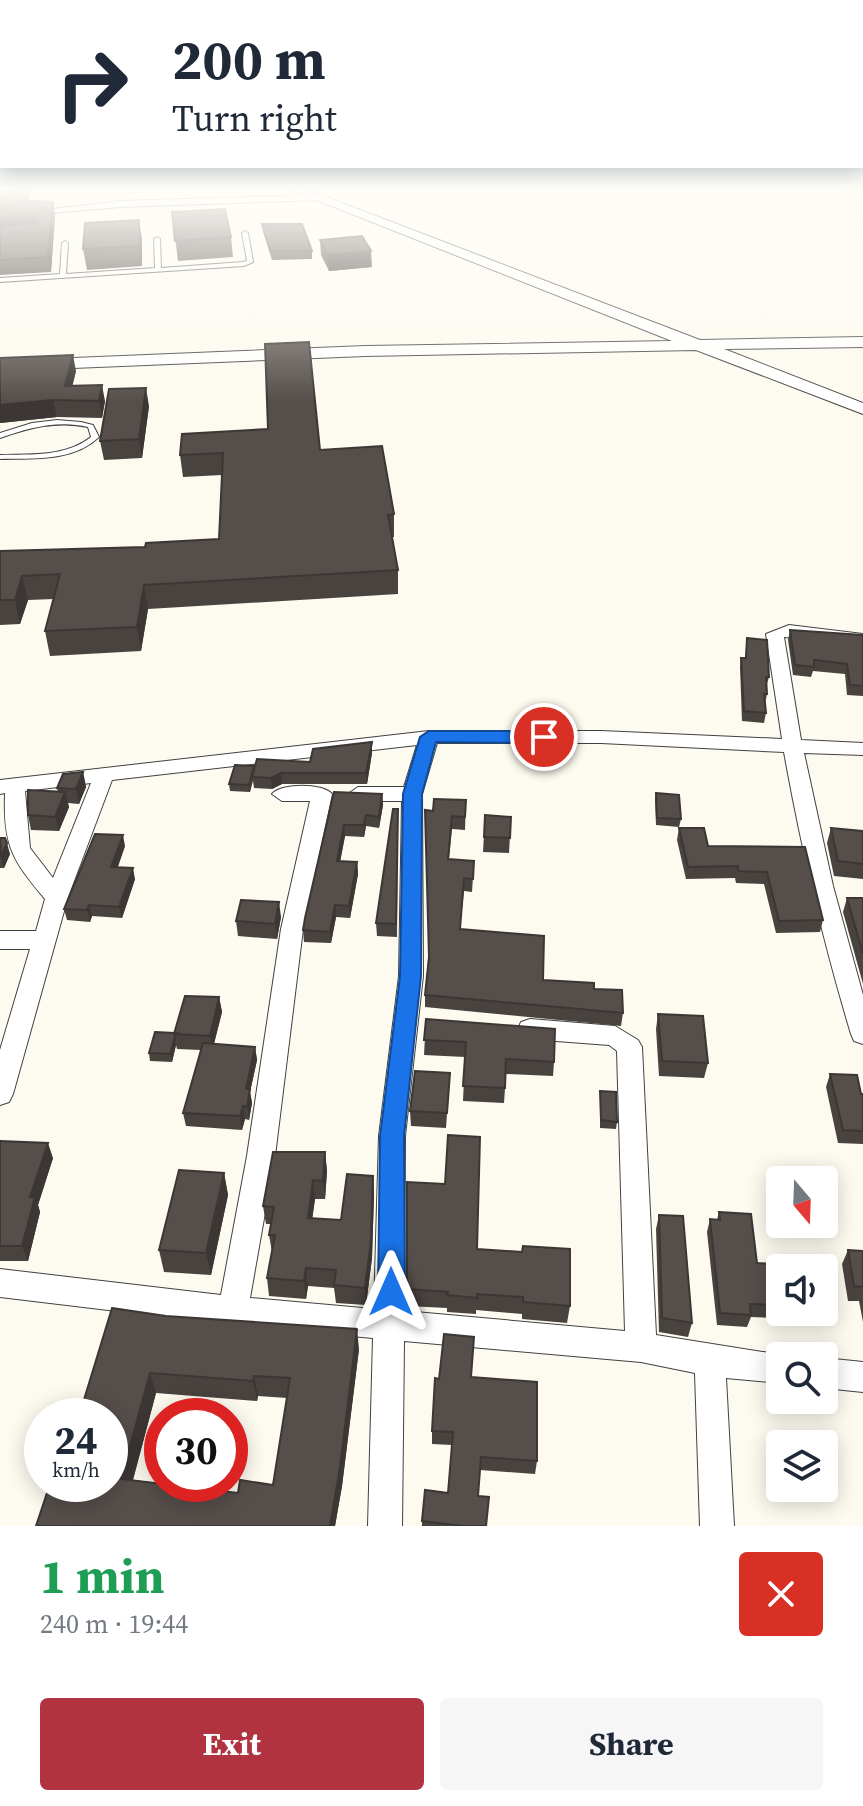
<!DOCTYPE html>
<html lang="en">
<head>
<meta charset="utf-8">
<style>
	:root { --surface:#fff; --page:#f6f6f7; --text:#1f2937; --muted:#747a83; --accent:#b0333f }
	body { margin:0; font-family:"Source Serif 4",serif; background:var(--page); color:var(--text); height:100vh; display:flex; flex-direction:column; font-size:30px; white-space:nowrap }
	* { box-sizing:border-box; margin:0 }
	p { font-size:26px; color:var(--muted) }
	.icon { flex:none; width:44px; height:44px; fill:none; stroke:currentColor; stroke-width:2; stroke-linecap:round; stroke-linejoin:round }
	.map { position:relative; height:1526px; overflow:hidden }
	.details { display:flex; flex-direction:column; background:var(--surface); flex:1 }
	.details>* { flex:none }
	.hud { position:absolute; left:0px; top:0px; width:864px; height:168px; box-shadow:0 4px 20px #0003; background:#fff; color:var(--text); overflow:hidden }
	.needle { width:52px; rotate:161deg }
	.tools { position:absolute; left:766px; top:1166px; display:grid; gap:16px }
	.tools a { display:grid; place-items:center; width:72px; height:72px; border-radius:8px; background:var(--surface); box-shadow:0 4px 20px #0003; font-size:40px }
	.speed { position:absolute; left:24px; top:1398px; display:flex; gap:16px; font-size:40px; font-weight:700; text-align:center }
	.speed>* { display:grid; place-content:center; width:104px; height:104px; border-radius:50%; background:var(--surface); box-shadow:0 4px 20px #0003; line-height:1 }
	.speed small { font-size:20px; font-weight:400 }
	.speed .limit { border:12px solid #d22; background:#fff; color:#111 }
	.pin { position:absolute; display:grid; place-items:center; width:68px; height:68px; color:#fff; margin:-34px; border:4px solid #fff; border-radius:50%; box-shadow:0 2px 8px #0007 }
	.me { position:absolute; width:88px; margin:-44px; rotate:0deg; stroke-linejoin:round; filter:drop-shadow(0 0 6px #0008) }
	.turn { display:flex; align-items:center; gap:28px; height:168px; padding:0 40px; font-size:36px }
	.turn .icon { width:104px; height:104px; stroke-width:2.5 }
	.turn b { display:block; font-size:56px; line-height:68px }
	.round { display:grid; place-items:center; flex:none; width:84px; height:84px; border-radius:8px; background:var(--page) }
	.summary { display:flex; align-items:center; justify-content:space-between; height:136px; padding:0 40px }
	h1 { font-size:48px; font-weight:700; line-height:60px; color:#1e9e55 }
	.action { display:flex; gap:16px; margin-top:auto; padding:16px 40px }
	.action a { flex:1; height:92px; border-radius:8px; background:var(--accent); color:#fff; font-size:32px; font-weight:700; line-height:92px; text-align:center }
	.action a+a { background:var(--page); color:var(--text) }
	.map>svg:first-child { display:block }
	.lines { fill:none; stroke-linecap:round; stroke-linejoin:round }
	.service-casing { stroke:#414141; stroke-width:2 }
	.minor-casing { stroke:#414141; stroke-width:2 }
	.tertiary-casing { stroke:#414141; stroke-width:2 }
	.service { fill:#fff; fill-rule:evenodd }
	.minor { fill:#fff; fill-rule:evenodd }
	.tertiary { fill:#fff; fill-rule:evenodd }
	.wall { fill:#494340; fill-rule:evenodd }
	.shaded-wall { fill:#3c3734 }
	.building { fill:#554e4b; stroke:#3c3734; stroke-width:2; fill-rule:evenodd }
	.route { fill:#1a73e8; stroke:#114b97; stroke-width:2 }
</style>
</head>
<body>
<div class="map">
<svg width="863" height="1526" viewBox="0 0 863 1526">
	<rect width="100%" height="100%" fill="#fdfaf0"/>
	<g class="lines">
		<defs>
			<path id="service" d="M245,231l3,2 5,29 -9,4 -244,16v-4l60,-4 2,-31 3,-2 3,2 -2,31 89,-6 -1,-29 3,-2 3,2 1,29 82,-6 4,-1 -5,-28z
				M57,420l24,2 12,3 6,12c-26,25 -66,21 -99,22v-4c31,-1 66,2 91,-18l-3,-10c-31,-7 -59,1 -88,11v-5l32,-10z"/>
			<path id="minor" d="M318,195l3,5 -202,7 -77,7 -5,-3 82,-10z
				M789,625l74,9v10l-79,-7 17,103 62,3v12l-59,-2 29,133 30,109v49l-9,-3 -3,-7c-28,-93 -50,-187 -67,-282l-183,-9h-164l-15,51 1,182 -18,160 -1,175 221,20 -8,-280 -8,-6 -79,-6 -9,-3 -3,-7 3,-7 9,-3 85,7 23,14 4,7 14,288 132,21h-8v27l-54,-5 8,148h-34l-5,-153 -54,-11 -237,-21 -2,185h-34l5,-188 -140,-13 -233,-28v-28l221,26 26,-139 34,-227 29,-128h-28l-10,-7c9,-11 51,-11 60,0l-29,135 -28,227 -25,142 124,11 5,-173 20,-160 3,-175h-44l-10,-7 10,-7h46l13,-42 -305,35 -44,117 -55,197 -4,8 -9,3v-55l30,-101h-30v-18h36l9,-32c-33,-39 -42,-54 -40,-106l-5,1v-14l429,-49h172l181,8 -16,-105zM91,783l-38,95 -23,-30 -5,-57z
				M824,1358l39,4v30l-39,-4z"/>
			<path id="tertiary" d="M286,188h17l397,152 163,-3v10l-139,2 139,54v11l-167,-64 -331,6 -365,15v-10l365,-15 307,-5z"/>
		</defs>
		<use href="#service" class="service-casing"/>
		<use href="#minor" class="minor-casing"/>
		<use href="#tertiary" class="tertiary-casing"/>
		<use href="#service" class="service"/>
		<use href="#minor" class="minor"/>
		<use href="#tertiary" class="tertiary"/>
	</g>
	<path class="wall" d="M0,188h32l-4,13 27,15 -4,56 -51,3z
		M172,212l59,25 2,20 -55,4z
		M262,224l50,27v8l-40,1 -9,-28z
		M142,239v27l-55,4 -4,-21z
		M320,240l52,27 -43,4 -8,-16z
		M76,371l-4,15 33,15 -3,17 -45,-1 -57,6z
		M149,406l-7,52 -38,2 -4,-19z
		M320,450l74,64v23h-2l6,33v24l-250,15 -7,42 -91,5 -5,-25 9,-32 -26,1 -8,24 -20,1v-74l145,-4 74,-8 3,-64 -39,2 -3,-22z
		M790,630l73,5v61l-16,-1 -2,-21 -32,-3 -2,6 -18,-2 -5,-35z
		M747,638l22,39 -3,10 1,7 -2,10 1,9 -2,10 -22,-2 -2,-54 1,-9h4z
		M372,742v11l-5,31h-85l-10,5 -18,-1 -1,-7 -3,11 -20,-1 -1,-7 25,-14 56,-8z
		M83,772l3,15 -7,17 -11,-1 1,4 -10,24 -28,-1 -3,-15 30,-23 -1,-4z
		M334,792l48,2 1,11 -4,23 -13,-2 -2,11 -19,-1 -5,25 17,1 1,12 -8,44 -14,-1 -5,26 -27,-1 -1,-12z
		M656,793l25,26 -2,8 -23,-2 -1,-25z
		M466,800l-1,30 -13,-1 -3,30 25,2 -2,31 -8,-1 -4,38 83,51 51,9 29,24 -2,13 -196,-19v-12l3,-36 5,-148z
		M398,809l-1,128 -20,-1 -1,-13z
		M485,815l26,2 -2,36 -26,-1z
		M679,828l29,18 97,1 18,73 -3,12 -44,1 -12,-49 -28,-1 -1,-5 -49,1 -9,-39z
		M831,828l32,3v48l-29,-3 -7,-33z
		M0,838l10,16 -6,14h-4z
		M125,846l-7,21 17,12 -13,39 -30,-2 -2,6 -23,-2 -3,-11z
		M847,898h16v86l-20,-72z
		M281,917l-4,22 -39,-3 -2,-15z
		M219,997l3,15 -8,32 41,3 2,13 -7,32 2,11 -3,17 -4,-1 -3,11 -56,-4 -3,-13 18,-63 -24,-1 -1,-4 -4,17 -22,-1 -1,-8z
		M658,1014l50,49 -4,15 -45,-2 -3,-47z
		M426,1019l128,43 -1,14 -47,-2 -2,29 -41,-2 2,-44 -41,-2z
		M450,1073l-4,55 -35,-2 -1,-15z
		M830,1074l31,20h2v50l-25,-1 -12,-56z
		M600,1091l17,31 -1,7 -16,-1z
		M0,1141l53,17 -15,47 2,7 -12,49h-28z
		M325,1152l2,19 -2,28h-10l-3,19 29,2 32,-44 1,18 -2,64 -6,47 -30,-2 -2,-15 -26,-2 -2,13 -37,-3 -2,-18 5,-26 -3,-17 2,-11h-5l-3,-18z
		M224,1173l4,22 -17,80 -47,-3 -5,-22z
		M719,1212l38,51 20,42 -5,13 -21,-1 -4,10 -30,-2 -10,-93 3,-13 7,1z
		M659,1215l33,108 -4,14 -29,-5 -3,-103z
		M477,1249l93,57 -3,17 -45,-4v-5l-46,-4v4l-29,-2v-4l-40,-2v-17z
		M848,1250l15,1v71l-4,-21h-11l-6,-37z
		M112,1308l247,41 -17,137 -7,40 -225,-42zM156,1393l101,8 1,-5 29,2 -14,87 -35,8 -105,-13z
		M472,1377l65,84 -2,13 -55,-4 -2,26 9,30h-65v-5l26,-28 4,-48 -20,-1v-13z"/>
	<path class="shaded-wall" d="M25,188h7l-8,26 -3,-14z
		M53,202l2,14 -4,56 -3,-15z
		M35,215l3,14 -38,3v-14z
		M139,220l3,19v27l-3,-20z
		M371,251l1,16 -43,4 -1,-16z
		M73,355l3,16 -7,29 -4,-14z
		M102,385l3,16 -3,17 -3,-17z
		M146,388l3,18 -7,52 -3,-19z
		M53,400l4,17 -57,6v-18z
		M22,576l6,24 -8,24 -5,-24z
		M144,585l4,24 -7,42 -4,-24z
		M372,742v11l-5,31 -1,-11z
		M254,766l1,8 -3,3 -2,15 -1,-7z
		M83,772l3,15 -7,17 -3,-15z
		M281,773l1,11 -10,5 -1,-11z
		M65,792l4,15 -10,24 -4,-14z
		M382,794l1,11 -4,23v-11z
		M366,815v11l-2,11v-12z
		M344,825l1,11 -7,37 -1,-12z
		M123,835l2,11 -12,32 -2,-11z
		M7,843l3,11 -6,14 -3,-11z
		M357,862l1,12 -8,44 -1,-12z
		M133,868l2,11 -13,39 -3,-11z
		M279,902l2,15 -4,22 -2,-15z
		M89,905l3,11 -2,6 -3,-12z
		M335,905l1,12 -5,26 -1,-11z
		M219,997l3,15 -10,39 -2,-15z
		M175,1037l1,8 -4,17 -2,-8z
		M255,1047l2,13 -7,32 2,11 -3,17 -3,-31z
		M243,1106l2,13 -3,11 -2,-14z
		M48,1143l5,15 -15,47 2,7 -12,49 -6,-15 8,-49z
		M325,1152l2,19 -2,28 -2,-18z
		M224,1173l4,22 -17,80 -5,-22z
		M373,1176l1,18 -2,64 -6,47 -1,-17z
		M313,1180l2,19 -5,37 -2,-18z
		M306,1268l2,18 -2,13 -2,-18z
		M357,1329l2,20 -17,137 -7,40h-5z
		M150,1373l6,20 -28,105 -7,-19z
		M254,1376l4,20 -1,5 -4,-20z"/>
	<path class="building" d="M0,188h25l-4,12 32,2 -5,55 -48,3v-34l37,-3 2,-4 -4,-4 -35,3z
		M225,209l6,28 -56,4 -3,-29z
		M139,220v26l-56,3 2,-26z
		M262,224h40l10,27h-41z
		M362,236l9,15 -43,4 -8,-15z
		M309,342l11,108 62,-4 12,68 -6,1 10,55 -254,15 -7,42 -92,4 15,-57 -38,2 -7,24h-15v-49l145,-4 1,-4 73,-4 4,-86 -43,2 2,-21 86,-5 -3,-85z
		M73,355l-8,31 37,-1 -3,16 -46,-1 -53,5v-47z
		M146,388l-7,51 -39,2 9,-52z
		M790,630l73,5v51l-13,-1 -3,-21 -33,-4v7l-19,-2z
		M747,638l20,2 2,37h-3l1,17h-3l2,19 -22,-2 -3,-53h5z
		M372,742l-6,31h-85l-10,5 -19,-1 5,-18 53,3 3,-13z
		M235,765l19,1 -5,19 -20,-1z
		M83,772l-7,17 -19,-1 6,-14z
		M28,790l37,2 -10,25 -27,-2z
		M334,792l48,2 -3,23 -13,-2 -2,10h-20l-7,36 20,1 -8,44 -14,-1 -5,27 -27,-2 2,-12z
		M656,793l23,2 2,24 -24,-1z
		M434,799l32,1 -1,17 -13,-1 -4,43 26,2 -1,18 -9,-1 -4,51 84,7 -1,44 51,3v6l28,1 1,23 -198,-18 4,-38 -4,-147 8,1z
		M393,809h5l-2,115 -20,-1z
		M485,815l26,2 -1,21 -26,-1z
		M679,828h25l4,18 97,1 18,73 -44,1 -12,-49 -29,-1v-5l-50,1z
		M831,828l32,3v33l-25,-3z
		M95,834l28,1 -12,32 22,1 -14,39 -30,-2 -2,5 -23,-1z
		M0,838h5l2,5 -6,14z
		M847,898h16v56z
		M241,900l38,2 -4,22 -39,-3z
		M185,996l34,1 -9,39 -36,-2z
		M658,1014l45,2 5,47 -46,-2z
		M426,1019l129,10 -1,33 -48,-3 -1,29 -42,-2 3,-44 -42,-2z
		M155,1032l21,1 -2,1 1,3 -5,17 -21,-1z
		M203,1043l52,4 -9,42h4l-3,18 -4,-1 -3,10 -57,-3z
		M415,1071l35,2 -3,40 -37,-2z
		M830,1074l27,1 4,19h2v37l-20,-1z
		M600,1091l16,1 1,30 -16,-2z
		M448,1135l32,2 -3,112 45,3 1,-6 47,3v57l-47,-4v-5l-46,-3v4l-30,-3 1,-3 -41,-3v-107l38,2z
		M0,1141l48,2 -18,54h5l-13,49h-22z
		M273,1152h52l-2,29 -10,-1 -5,38 33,2 6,-46 26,2 -2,64 -6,48 -31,-3 2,-15 -30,-2 -2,13 -37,-3 8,-43h-6l5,-28 -11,-1z
		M179,1170l45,3 -18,80 -47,-3z
		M719,1212l32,2 6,49 14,1 6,41 -27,-1 1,11 -31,-2 -10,-94 10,1z
		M659,1215l24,1 9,107 -30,-5z
		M848,1250l15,1v36l-9,-1z
		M112,1308l54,8 191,13 -17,138 -10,59h-294l14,-42h60v-68h-31zM150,1373l103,8 1,-5 36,2 -17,107 -33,-5 -2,13 -117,-14z
		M444,1334l30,3 -3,40 66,5v79l-56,-4 -3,39 11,1 -3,29h-23l-41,-5 3,-31 23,3 5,-61 -21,-1 3,-53 4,1z"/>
	<linearGradient id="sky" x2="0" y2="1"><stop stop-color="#95c5eb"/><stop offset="0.47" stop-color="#fefdf8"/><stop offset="1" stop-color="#fefdf8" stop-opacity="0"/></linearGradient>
	<rect width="863" height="401" fill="url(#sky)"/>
	<path class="route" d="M429,731h115l8,6 -8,6 -108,-1 -14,52 -1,182 -17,160 1,156 -4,9 -10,3 -9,-3 -4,-9 2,-156 20,-160 3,-182 17,-57z"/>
</svg>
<div class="tools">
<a><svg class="needle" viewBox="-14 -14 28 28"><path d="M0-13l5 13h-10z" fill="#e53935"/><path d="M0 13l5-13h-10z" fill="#747a83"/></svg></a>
<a><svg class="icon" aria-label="sound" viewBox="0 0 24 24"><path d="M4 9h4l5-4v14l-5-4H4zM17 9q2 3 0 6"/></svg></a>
<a><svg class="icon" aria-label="search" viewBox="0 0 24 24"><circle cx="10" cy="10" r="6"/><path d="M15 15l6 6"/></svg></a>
<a><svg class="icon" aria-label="layers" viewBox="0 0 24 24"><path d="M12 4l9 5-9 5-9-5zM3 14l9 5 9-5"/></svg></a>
</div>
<div class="speed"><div>24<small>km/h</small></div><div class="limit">30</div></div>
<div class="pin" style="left:544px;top:737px;background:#d93025"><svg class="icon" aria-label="arrive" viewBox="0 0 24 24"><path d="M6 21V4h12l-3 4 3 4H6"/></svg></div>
<svg class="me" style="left:391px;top:1292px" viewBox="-20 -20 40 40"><path d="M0-17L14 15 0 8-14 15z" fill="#1a73e8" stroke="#fff" stroke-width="4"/></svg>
<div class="hud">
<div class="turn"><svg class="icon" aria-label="right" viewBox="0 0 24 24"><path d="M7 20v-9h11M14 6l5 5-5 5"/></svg><div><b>200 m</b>Turn right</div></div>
</div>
</div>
<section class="details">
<div class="summary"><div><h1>1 min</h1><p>240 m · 19:44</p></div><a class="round" style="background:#d93025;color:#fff"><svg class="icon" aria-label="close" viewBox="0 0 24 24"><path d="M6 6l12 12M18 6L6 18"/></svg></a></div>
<div class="action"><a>Exit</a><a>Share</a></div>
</section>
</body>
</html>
